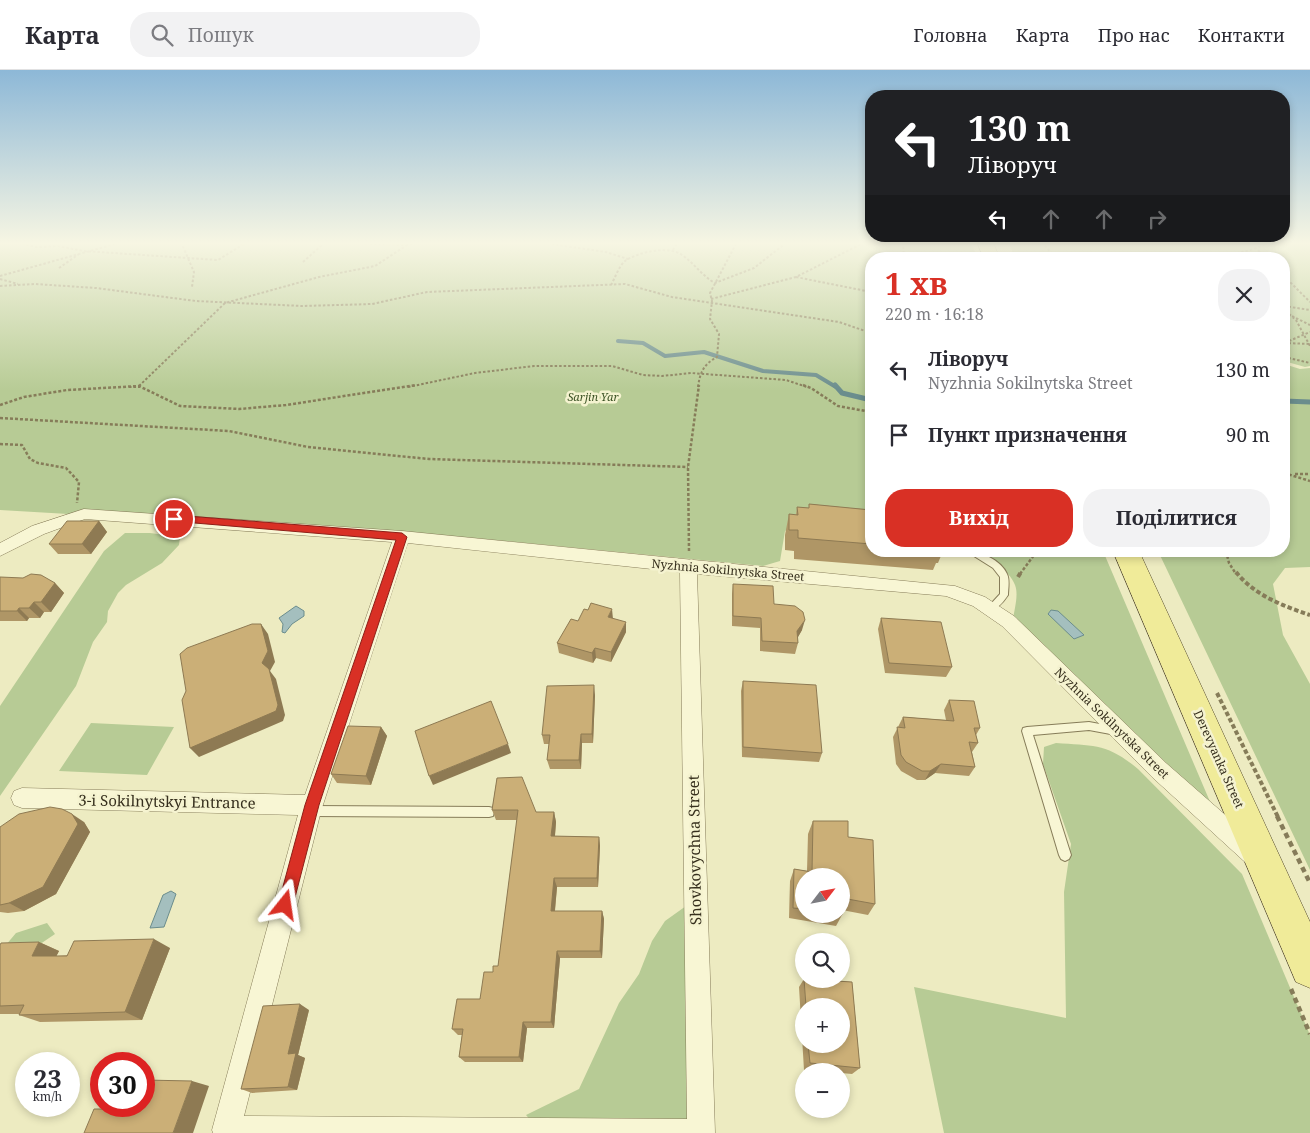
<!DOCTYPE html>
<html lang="uk">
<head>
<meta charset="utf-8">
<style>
	:root { --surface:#fff; --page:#f2f2f3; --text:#2b2b33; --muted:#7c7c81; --line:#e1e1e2; --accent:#d93025 }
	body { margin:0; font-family:"Noto Serif",serif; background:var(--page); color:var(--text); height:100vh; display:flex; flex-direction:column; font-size:19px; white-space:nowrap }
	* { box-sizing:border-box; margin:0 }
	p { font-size:16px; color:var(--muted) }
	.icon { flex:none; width:28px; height:28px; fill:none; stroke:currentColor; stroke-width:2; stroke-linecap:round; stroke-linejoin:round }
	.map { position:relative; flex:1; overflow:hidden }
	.panel { position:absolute; left:865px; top:182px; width:425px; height:305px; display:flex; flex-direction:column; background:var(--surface); border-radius:20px; box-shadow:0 2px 8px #0003 }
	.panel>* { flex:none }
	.top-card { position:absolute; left:865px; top:20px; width:425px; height:152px; border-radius:20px; box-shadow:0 2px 8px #0003; background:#202124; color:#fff; overflow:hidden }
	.needle { width:32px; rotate:58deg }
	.controls { position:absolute; left:795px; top:798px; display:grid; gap:10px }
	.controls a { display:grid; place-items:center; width:55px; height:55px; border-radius:50%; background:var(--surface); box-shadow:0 2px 8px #0003; font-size:25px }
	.speed { position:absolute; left:15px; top:982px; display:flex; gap:10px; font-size:25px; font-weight:700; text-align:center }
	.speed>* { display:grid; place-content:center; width:65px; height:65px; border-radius:50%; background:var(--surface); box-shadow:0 2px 8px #0003; line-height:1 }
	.speed small { font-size:12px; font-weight:400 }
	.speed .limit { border:8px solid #d22; background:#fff; color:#111 }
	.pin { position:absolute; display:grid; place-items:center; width:42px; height:42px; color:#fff; margin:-21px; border:2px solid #fff; border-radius:50%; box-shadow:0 1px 5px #0007 }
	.me { position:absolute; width:55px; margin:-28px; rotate:15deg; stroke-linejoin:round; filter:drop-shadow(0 0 4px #0008) }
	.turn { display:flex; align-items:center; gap:18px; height:105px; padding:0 20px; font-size:22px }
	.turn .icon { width:65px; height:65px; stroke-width:2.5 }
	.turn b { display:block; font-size:35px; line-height:42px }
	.lanes { display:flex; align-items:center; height:48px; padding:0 20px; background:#0003; justify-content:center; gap:25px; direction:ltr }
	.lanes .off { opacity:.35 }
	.round { display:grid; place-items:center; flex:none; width:52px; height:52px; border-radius:20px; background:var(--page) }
	.summary { display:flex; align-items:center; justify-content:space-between; height:85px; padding:0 20px }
	h1 { font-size:30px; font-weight:700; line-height:38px; color:var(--accent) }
	.primary-button { display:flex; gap:10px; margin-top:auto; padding:10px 20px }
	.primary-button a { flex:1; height:58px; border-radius:20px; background:var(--accent); color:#fff; font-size:20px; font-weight:700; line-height:58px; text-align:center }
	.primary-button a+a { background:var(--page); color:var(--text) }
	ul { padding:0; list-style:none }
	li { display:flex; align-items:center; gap:15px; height:65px; padding:0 20px }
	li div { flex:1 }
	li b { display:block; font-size:19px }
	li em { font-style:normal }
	header { display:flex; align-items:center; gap:30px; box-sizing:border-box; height:70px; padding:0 25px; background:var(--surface); border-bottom:1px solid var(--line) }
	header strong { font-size:24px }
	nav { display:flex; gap:28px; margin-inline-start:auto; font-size:18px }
	.search { width:350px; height:45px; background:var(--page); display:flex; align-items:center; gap:12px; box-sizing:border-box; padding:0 18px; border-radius:20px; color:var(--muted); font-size:19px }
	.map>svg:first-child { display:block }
	.green { fill:#b7cb95 }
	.water { fill:#a4bfbe; stroke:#6b8d8d }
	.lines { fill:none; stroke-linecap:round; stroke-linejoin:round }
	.stream-far1 { stroke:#6b8d8d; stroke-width:4 }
	.stream { stroke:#6b8d8d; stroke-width:5 }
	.lane-casing { stroke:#867c59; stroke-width:2 }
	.street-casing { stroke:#867c59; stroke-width:1 }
	.primary-casing { stroke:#54492d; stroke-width:1 }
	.path-far3 { stroke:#867c59; stroke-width:2; stroke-dasharray:2.5 2; stroke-linecap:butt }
	.path-far2 { stroke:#867c59; stroke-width:2.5; stroke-dasharray:3 2; stroke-linecap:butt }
	.path-far1 { stroke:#867c59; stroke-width:4; stroke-dasharray:4.5 2.5; stroke-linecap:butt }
	.path { stroke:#867c59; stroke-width:4.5; stroke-dasharray:5.5 4; stroke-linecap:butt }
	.lane { fill:#f8f6d4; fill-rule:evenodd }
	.street { fill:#f8f6d4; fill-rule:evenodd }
	.primary { fill:#f0eb99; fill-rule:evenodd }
	.wall { fill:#af9666; fill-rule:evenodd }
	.shaded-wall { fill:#8e7a53 }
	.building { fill:#cbaf77; stroke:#8e7a53 }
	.route { fill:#d93025; stroke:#8d1f18 }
	.labels { text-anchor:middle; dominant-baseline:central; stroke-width:5; stroke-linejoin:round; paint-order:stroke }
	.far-park-label { font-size:11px; font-style:italic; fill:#3b5224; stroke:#f5f3d0 }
	.street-label { font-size:12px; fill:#362f1d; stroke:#f5f3d0 }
	.near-street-label { font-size:15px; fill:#362f1d; stroke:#f5f3d0 }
</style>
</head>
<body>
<header>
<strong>Карта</strong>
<div class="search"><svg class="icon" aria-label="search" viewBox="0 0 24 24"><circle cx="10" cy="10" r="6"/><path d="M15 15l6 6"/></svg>Пошук</div>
<nav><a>Головна</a><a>Карта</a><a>Про нас</a><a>Контакти</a></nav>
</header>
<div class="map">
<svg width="1310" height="1063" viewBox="0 0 1310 1063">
	<rect width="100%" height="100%" fill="#edebc1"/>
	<path class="green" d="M0,172h964l1,3h7l6,14h-107v262l-77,3 -9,7 -5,30 -17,5 -288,-28 -475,-28z
		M1007,172h303v124l-5,1 -21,-6v-102h-271l-1,-10z
		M1284,294l16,5 10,-1v199l-25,1 -12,16 10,51 27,49v186l-152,-319h126z
		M125,463h25l30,4 -1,8 -17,18 -36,22 -8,8 -10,18 -1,11 -14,20 -17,44 -76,110v-90l104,-155z
		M974,481h129l108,253 -8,-1 -190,-183c1,-10 6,-25 2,-35 -6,-16 -27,-27 -41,-34z
		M91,653l83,4 -27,48 -88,-4z
		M1056,673c38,3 51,0 82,26l104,105 68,161v98h-366l-30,-146 152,31 -2,-126 7,-48 -28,-80 1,-17z
		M686,836l5,227h-150l-15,-18 53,-26 40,-86 20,-29 13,-33 13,-20z
		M47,853l8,11 -37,25 -18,-7 16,-19z"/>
	<path class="water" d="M296,536l8,5v5l-12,8 -7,9 -3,-1 1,-8 -4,-6z
		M1051,540l7,1 26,24 -10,4 -26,-25z
		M171,821l5,3 -12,33 -14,1 13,-33z"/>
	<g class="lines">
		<path class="stream-far1" d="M618,271l25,2 22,13 39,-4 59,19 53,4 20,12"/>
		<path class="stream" d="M835,315l7,8 29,7
			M1284,331l26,1"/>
		<defs>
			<path id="lane" d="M966,481c14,0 35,9 41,23 3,6 1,15 1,21 -4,6 -11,16 -19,14l-1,-2 12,-13v-17l-7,-9z
				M1089,652l27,5 4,1 1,3 -1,3 -4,1 -27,-5 -56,5 38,120 -2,4 -4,2 -4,-2 -2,-4 -37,-124 1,-3 4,-1z
				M310,736l179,1 4,1 1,4 -1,4 -4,1 -179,-1 -4,-1 -1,-4 1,-4z"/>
			<path id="street" d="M84,439l318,22 553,55 30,11 29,19 152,147 96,84 3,8 -3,8 -8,3 -8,-3 -94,-86 -150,-151 -29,-20 -27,-10 -249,-22 18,559h-502l-1,-3 86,-315 -276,-7 -8,-3 -3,-7 3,-7 8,-3 283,7 87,-253 -307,-23 -41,15 -44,22v-13l32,-17zM408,473l272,29 7,547 -443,-3 77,-305z"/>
			<path id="primary" d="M977,172h16l7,17h-16z
				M1113,481h26l171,371v66l-14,-6z"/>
		</defs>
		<use href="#lane" class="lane-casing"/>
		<use href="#street" class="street-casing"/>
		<use href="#primary" class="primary-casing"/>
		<path class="path-far3" d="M13,172l24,5 21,-1 26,5 134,9 29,-18
			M181,172l13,30 -2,15
			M198,172h45
			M302,172l105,3 13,-3
			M538,172l68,10 22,7
			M903,172l1,17
			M1042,172l14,17
			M673,180l5,-8
			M1258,180l8,9
			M1174,189c35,-5 63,0 96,-17
			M303,192l20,-18
			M59,198l20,-14
			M0,206l122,-34
			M1284,206l26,26
			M796,207l75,15
			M0,209l18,5
			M611,215c4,-7 8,-19 14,-24 13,-9 44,-16 57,-6 12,8 20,21 33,28l39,-15 33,-26
			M0,216l35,-2 61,4 100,13 106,5 70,-2 55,-12 198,-8 47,13 167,25 32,11
			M711,229l85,-22 69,-35
			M1284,236l26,4
			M1284,242l26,13
			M1289,244l7,6 14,26
			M1289,271l21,-9
			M1284,273l26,1
			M1284,287l26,6
			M139,316l86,-83 94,-26 56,-11 32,-21
			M129,317h11
			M408,317l67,-14 59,-7h78l31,9 19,1 29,-3 95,7 21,7
			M698,317c2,-15 6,-23 19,-30l2,-23 -9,-15 2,-18 -2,-8 27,-51"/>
		<path class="path-far2" d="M803,315l8,3 27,18 33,6
			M0,335l24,-8 43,-7 72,-4 41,20 59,3 47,-4 130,-20
			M0,348l229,13 79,16 121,12 259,8
			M0,374l22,1 8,14 8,4 28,5 13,14 -2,21
			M1284,403l26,8
			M1295,404h15
			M689,481l-1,-84 11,-82
			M1226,481l3,12 7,11
			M1020,504l17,-23"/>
		<path class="path-far1" d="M1236,502c18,23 47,34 74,43
			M1018,507l3,-5
			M1217,623l61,124"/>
		<path class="path" d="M1277,746l33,67
			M1291,919l19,45"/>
		<use href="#lane" class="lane"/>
		<use href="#street" class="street"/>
		<use href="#primary" class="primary"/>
	</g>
	<path class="wall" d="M809,434l62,6v41h72l-5,12h-2l-3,7 -139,-11v-8l-9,-1v-15l4,-21 7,1 1,-8 12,1z
		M99,451l8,11 -16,22h-33l-9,-10z
		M0,507l55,6 9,10 -13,19h-7l-4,6h-11l-2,3h-27z
		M733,514l41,20 28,26 -4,7v6l-3,11 -35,-3v-23l-28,-2v-32z
		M881,548l71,49 -6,10 -61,-4 -7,-44z
		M613,549l13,13 -15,30 -15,-4 -3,5 -34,-10 -2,-10 21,-22z
		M743,611l79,72 -3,9 -77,-5 -1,-66z
		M595,625l-2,48h-11l-1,26h-31l-3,-9 2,-16h-5l-2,-9z
		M949,630l31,28 -4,7 2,8 -6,9 3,15 -6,9 -34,-3 -10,7h-8l-16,-9 -5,-7 -3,-27 10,-20 43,3 -2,-10z
		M381,657l6,9 -16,49 -34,-2 -6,-9z
		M497,708l39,34h18l2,10 -1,14 44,1 1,9 -2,41h-41l-2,24h47l2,8 -2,39h-42l-6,70h-27l-4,34h-58l-6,-5 3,-22h-4l-6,-6 28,-30 13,-27 5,-6 19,-146h-21l-4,-10z
		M813,751l35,16 27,67 -7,11 -26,-5v5l-6,11 -47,-8 1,-37 4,-12 13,2 1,-37zM804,806l37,38h-37z
		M84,752l6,10 -34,62 -32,17 -16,2 -8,-1v-85z
		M39,872l20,9 -3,5 114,-8 -28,72 -102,2 -21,-7 1,-1h-20v-69z
		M804,909l48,3 8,86 -8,6 -11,-1v-2h-20l-17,-1 -5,-83zM804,936h37v38h-37z
		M309,940l-11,45 7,3 -8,32 -45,3 -11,-4z"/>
	<path class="shaded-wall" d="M99,451l8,11 -16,22 -9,-10z
		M55,513l9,10 -13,19 -10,-10z
		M34,532l10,10 -4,6 -11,-10z
		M19,538l10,10 -2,3 -10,-10z
		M612,539l1,10 -5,-2z
		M805,550l-3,10 -7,12 2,-11z
		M626,552v10l-15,30v-10z
		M261,554l7,10 7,28 -5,9 6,8 9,36 -2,6 -84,36 -9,-9z
		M595,578l1,10 -3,5 -1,-10z
		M594,615l1,10 -2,48 -1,-9z
		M381,657l6,9 -16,49 -5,-9z
		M581,664l1,9 -1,26 -2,-9z
		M508,674l3,9 -78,32 -4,-9z
		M941,694l-6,9 -10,7 5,-9z
		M554,742l2,10 -2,24 -3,-10z
		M72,744l12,8 6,10 -34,62 -32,17 -15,-8z
		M599,767l1,9 -2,41 -1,-9z
		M554,808l3,9 -3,32 -3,-8z
		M602,841l2,8 -2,39 -2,-7z
		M154,869l16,9 -28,72 -17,-8z
		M39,872l20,9 -7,14 -20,-9z
		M557,881l3,7 -6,70 -3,-6z
		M300,934l9,6 -11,45 7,3 -8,32 -9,-3v-33z
		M523,952l4,6 -4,34 -4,-5z
		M192,1011l17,5 -16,47h-20z"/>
	<path class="building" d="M809,434l62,6v34l-73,-6v-8h-9v-16l9,1 -1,-8 12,1z
		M67,451h32l-17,23h-33z
		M31,504l10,1 14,8 -14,19h-7l-5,6h-10l-2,3h-17v-34l23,1z
		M733,514l40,2 1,18 21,2 8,6 2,8 -8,11 1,12 -36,-2 -1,-23 -28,-2z
		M591,533l21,6 -4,8 18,5 -15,30 -16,-4 -3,5 -35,-10 14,-24 7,2 6,-12 4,1z
		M881,548l60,4 11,45 -63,-4z
		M252,554h9l7,27 -6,12 7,6 9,36 -2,6 -86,37 -8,-48 4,-9 -6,-37 7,-6z
		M743,611l73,4 6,68 -79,-6z
		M594,615l-2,49h-11l-2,26h-32l3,-25h-8l5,-49z
		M949,630l25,1 6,27h-6l4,15 -9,-1 6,25 -34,-3 -11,7h-8l-16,-9 -5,-7 -4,-28 8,1 -2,-11 51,4z
		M491,631l17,43 -79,32 -14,-45z
		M348,656l33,1 -15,49 -35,-2z
		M522,707l14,35h18l-3,24 48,1 -2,41h-43l-3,33h51l-2,40h-43l-6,71h-28l-4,35h-60l4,-28h-11l5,-30h23l4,-27h9v-6h5l20,-156h-26l5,-32z
		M50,737l12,2 10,5 6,10 -35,63 -34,16 -9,2v-78l19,-13z
		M813,751h35v16l25,3 2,64 -33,-6v17l-11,-1h10v-38h-37v33l-11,-1 1,-39 18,3z
		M154,869l-29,73 -106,3 5,-10 -24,1v-61l1,-2 38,-1 -7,14h35l7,-15z
		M804,909l48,3 8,86 -50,-5 -2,-19h33v-38h-35z
		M300,934l-12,50 8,-1 -8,34 -47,2 22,-83z
		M144,1010l48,1 -19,52h-89l10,-24h22l1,-3h27z"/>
	<linearGradient id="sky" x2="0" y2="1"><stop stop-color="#8db8d7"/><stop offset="0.54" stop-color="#f7f6e3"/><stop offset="1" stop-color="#f7f6e3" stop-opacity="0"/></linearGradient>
	<rect width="1310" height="321" fill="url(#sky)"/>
	<path class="route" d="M174,445l228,18 5,4 -88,268 -26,100 -2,6 -6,2 -5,-2 -2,-6 27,-100 91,-265 -225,-19 -2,-2z"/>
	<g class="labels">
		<g class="far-park-label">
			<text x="593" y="326">Sarjin Yar</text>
		</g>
		<g class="street-label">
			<text transform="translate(728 500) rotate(5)">Nyzhnia Sokilnytska Street</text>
			<text transform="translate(1112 653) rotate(44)">Nyzhnia Sokilnytska Street</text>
			<text transform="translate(1219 689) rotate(66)">Derevyanka Street</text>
		</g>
		<g class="near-street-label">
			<text transform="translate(167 731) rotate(1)">3-i Sokilnytskyi Entrance</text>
			<text transform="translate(694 780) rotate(-91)">Shovkovychna Street</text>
		</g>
	</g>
</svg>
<div class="controls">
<a><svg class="needle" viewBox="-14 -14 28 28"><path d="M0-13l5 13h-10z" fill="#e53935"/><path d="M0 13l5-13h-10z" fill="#7c7c81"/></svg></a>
<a><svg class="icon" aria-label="search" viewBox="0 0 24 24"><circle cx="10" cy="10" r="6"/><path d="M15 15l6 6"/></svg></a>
<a>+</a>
<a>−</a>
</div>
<div class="speed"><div>23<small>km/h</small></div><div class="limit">30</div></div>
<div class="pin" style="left:174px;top:449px;background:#d93025"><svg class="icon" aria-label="arrive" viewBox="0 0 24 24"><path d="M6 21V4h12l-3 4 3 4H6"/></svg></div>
<svg class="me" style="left:285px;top:835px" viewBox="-20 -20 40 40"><path d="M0-17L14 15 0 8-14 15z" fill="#d93025" stroke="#fff" stroke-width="4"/></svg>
<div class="top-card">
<div class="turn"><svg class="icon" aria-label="left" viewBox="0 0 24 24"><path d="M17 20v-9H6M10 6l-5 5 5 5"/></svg><div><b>130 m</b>Ліворуч</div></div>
<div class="lanes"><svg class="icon" aria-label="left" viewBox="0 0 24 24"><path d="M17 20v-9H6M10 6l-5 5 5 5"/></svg><svg class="icon off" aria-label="ahead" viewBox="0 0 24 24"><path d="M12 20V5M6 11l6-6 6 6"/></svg><svg class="icon off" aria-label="ahead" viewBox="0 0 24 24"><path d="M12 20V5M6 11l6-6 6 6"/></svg><svg class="icon off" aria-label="right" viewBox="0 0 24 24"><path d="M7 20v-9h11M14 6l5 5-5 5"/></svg></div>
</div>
<section class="panel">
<div class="summary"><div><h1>1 хв</h1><p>220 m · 16:18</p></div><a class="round"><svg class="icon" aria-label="close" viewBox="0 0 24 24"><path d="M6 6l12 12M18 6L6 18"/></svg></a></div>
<ul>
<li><svg class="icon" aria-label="left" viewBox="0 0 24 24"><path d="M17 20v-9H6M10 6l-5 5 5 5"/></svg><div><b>Ліворуч</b><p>Nyzhnia Sokilnytska Street</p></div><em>130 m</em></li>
<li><svg class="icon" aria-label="arrive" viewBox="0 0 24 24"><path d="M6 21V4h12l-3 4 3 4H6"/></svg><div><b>Пункт призначення</b></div><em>90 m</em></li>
</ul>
<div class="primary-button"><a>Вихід</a><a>Поділитися</a></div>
</section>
</div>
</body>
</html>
